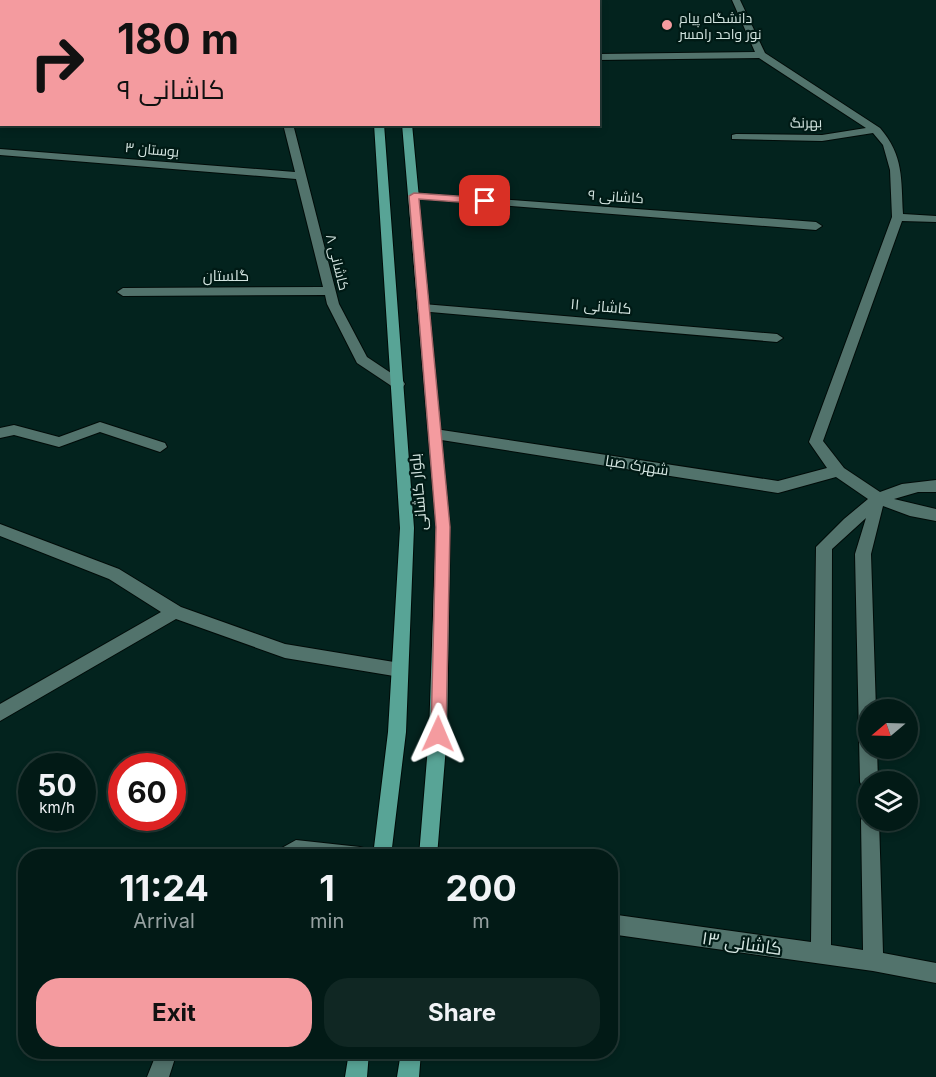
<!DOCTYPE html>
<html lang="en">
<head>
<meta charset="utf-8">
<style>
	:root { --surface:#021a16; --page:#102723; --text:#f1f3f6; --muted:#96a1a1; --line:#233835; --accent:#f49b9f }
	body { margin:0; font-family:Inter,Cairo,sans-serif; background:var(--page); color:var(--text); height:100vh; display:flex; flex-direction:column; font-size:22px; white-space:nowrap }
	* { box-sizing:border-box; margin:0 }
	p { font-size:20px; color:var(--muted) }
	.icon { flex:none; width:33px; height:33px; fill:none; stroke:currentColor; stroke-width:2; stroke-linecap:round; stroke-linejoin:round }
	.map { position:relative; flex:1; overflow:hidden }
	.details { position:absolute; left:18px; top:849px; width:600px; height:210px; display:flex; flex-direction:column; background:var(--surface); border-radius:24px; box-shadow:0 3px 9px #0003,0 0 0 2px var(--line) }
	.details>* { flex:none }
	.hud { position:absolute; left:0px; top:0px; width:600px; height:126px; box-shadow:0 3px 9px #0003,0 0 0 2px var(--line); background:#f49b9f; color:#111; overflow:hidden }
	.needle { width:39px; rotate:251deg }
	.tools { position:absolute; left:858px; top:699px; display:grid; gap:12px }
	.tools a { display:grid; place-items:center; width:60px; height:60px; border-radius:50%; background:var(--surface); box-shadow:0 3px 9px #0003,0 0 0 2px var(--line); font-size:30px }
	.speed { position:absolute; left:18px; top:753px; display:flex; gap:12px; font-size:30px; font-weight:700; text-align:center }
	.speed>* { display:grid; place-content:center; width:78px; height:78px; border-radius:50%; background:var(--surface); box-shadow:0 3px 9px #0003,0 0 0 2px var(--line); line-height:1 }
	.speed small { font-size:15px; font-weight:400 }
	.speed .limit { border:9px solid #d22; background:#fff; color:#111 }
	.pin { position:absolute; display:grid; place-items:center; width:51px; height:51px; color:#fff; margin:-26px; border-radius:12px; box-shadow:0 3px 9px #0006 }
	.me { position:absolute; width:66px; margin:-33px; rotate:1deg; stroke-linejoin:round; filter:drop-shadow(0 0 4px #0008) }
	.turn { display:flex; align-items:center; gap:21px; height:126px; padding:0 18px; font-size:27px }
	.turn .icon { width:78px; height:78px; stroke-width:2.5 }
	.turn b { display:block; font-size:42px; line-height:51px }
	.eta { display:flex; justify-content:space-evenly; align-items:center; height:102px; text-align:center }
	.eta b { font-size:36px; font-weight:700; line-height:42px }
	.cta { display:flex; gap:12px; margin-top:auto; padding:12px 18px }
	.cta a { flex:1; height:69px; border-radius:24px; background:var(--accent); color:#111; font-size:24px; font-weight:700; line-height:69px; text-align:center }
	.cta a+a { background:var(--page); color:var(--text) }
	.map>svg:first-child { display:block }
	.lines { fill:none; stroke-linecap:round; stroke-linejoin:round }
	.minor-casing { stroke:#000b08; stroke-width:2 }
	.primary-casing { stroke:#000b08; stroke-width:2 }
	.minor { fill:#52736c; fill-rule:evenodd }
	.primary { fill:#58a496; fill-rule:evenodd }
	.route { fill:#f49b9f; stroke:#9f6567; stroke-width:1.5 }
	.poi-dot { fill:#f49b9f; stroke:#001a15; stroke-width:2 }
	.labels { text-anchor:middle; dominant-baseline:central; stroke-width:4.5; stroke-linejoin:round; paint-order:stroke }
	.far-poi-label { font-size:14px; fill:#d4e5e1; stroke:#001a15; text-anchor:start }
	.far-street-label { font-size:14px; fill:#d4e5e1; stroke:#001a15 }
	.street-label { font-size:15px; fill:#d4e5e1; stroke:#001a15 }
	.near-street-label { font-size:18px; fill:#d4e5e1; stroke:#001a15 }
</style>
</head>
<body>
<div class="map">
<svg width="936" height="1077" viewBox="0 0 936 1077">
	<rect width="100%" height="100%" fill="#03231e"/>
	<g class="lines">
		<defs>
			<path id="minor" d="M114,0h12l-13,2z
				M253,0h8l1,2h-9z
				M732,0h8l25,53 115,75c24,28 21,51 23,86l33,2v6l-34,-1 -79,220 21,27 36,24 22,-8 34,-4v12h-18l-24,7 42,10v12l-26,-5 -27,-10 -12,48 5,156h-8v38h9l1,34h-10v8l-5,-2 -3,-6 -5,-228 11,-36 -34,31 -1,396 32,5 -2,-130 3,-6 4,-2v8h11l4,133 53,10v20l-63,-12 -263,-37v-20l201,28 5,-395 28,-28 24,-20 -32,-22 -58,16 -343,-54 -7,-5 7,-5 343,52 49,-13 -18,-26 83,-225 -2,-47 -7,-25 -10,-12 -51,8 -90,-2v-4l4,-1 86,1 44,-7 -107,-70 -161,2v-6l157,-2z
				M0,18h2v6h-2z
				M283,124h10l46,180 28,53 36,24 2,3 -2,3h-10l-36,-24 -30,-59 -2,-9 -202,1 -6,-4 6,-4 200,-1 -27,-108 -296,-24v-6l295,23z
				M414,193l402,29 6,4 -6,4 -406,-32 -2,-2z
				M423,304l354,30 6,4 -6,4 -358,-31 -2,-3 2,-3z
				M100,422l65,21 2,4 -7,5 -60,-20 -41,15 -45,-12 -14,3v-10l14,-3 45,12z
				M0,524l119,45 62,38 104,37 115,19 6,2 2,5 -2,5 -6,2 -115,-19 -109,-39 -176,102v-17l161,-92 -52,-33 -109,-43z
				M296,840l64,7 7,2 2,7h-91l2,-7z
				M157,1052h20l-8,25h-22z"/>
			<path id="primary" d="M368,0h8v2h-8z
				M390,0h8l1,2h-9z
				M374,124h10l30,404 -8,204 -15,124h-18l15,-124 12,-204z
				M402,124h10l38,403 -3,207 -10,122h-18l10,-122 7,-207z
				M349,1052h20l-2,25h-22z
				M401,1052h20l-2,25h-22z"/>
		</defs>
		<use href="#minor" class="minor-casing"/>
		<use href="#primary" class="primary-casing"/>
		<use href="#minor" class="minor"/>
		<use href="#primary" class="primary"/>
	</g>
	<path class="route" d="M414,193l71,5 5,3 -5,3 -66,-5 31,328 -4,207 -2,5 -6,2 -5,-2 -2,-5 5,-207 -27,-331z"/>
	<circle class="poi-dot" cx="667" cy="25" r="6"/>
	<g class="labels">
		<g class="far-poi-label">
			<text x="679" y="17">دانشگاه پیام<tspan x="679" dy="16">نور واحد رامسر</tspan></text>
		</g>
		<g class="far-street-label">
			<text transform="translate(806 122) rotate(-1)">بهرنگ</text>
			<text transform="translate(152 149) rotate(5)">بوستان ۳</text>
			<text transform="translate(616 196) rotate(4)">کاشانی ۹</text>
			<text transform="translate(338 262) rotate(76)">کاشانی ۸</text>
		</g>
		<g class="street-label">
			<text x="226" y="275">گلستان</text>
			<text transform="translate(601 306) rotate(5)">کاشانی ۱۱</text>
			<text transform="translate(637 465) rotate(9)">شهرک صبا</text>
			<text transform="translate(418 492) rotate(-95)">بلوار کاشانی</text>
		</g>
		<g class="near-street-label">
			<text transform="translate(742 943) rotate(8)">کاشانی ۱۳</text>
		</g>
	</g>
</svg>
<div class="tools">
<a><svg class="needle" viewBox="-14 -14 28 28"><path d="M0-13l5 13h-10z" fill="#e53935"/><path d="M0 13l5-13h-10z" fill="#96a1a1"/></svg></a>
<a><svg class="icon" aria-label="layers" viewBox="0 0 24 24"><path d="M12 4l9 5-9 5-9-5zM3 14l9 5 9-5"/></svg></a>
</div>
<div class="speed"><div>50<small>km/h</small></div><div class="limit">60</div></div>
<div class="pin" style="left:485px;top:201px;background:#d93025"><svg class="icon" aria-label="arrive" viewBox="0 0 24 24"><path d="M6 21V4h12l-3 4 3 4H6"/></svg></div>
<svg class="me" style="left:438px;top:734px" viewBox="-20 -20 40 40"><path d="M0-17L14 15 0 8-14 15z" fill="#f49b9f" stroke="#fff" stroke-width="4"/></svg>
<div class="hud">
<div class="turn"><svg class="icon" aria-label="right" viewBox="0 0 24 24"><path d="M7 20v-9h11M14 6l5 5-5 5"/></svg><div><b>180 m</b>کاشانی ۹</div></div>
</div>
<section class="details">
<div class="eta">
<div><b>11:24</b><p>Arrival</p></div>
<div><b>1</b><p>min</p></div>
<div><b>200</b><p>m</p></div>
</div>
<div class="cta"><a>Exit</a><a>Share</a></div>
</section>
</div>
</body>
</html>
